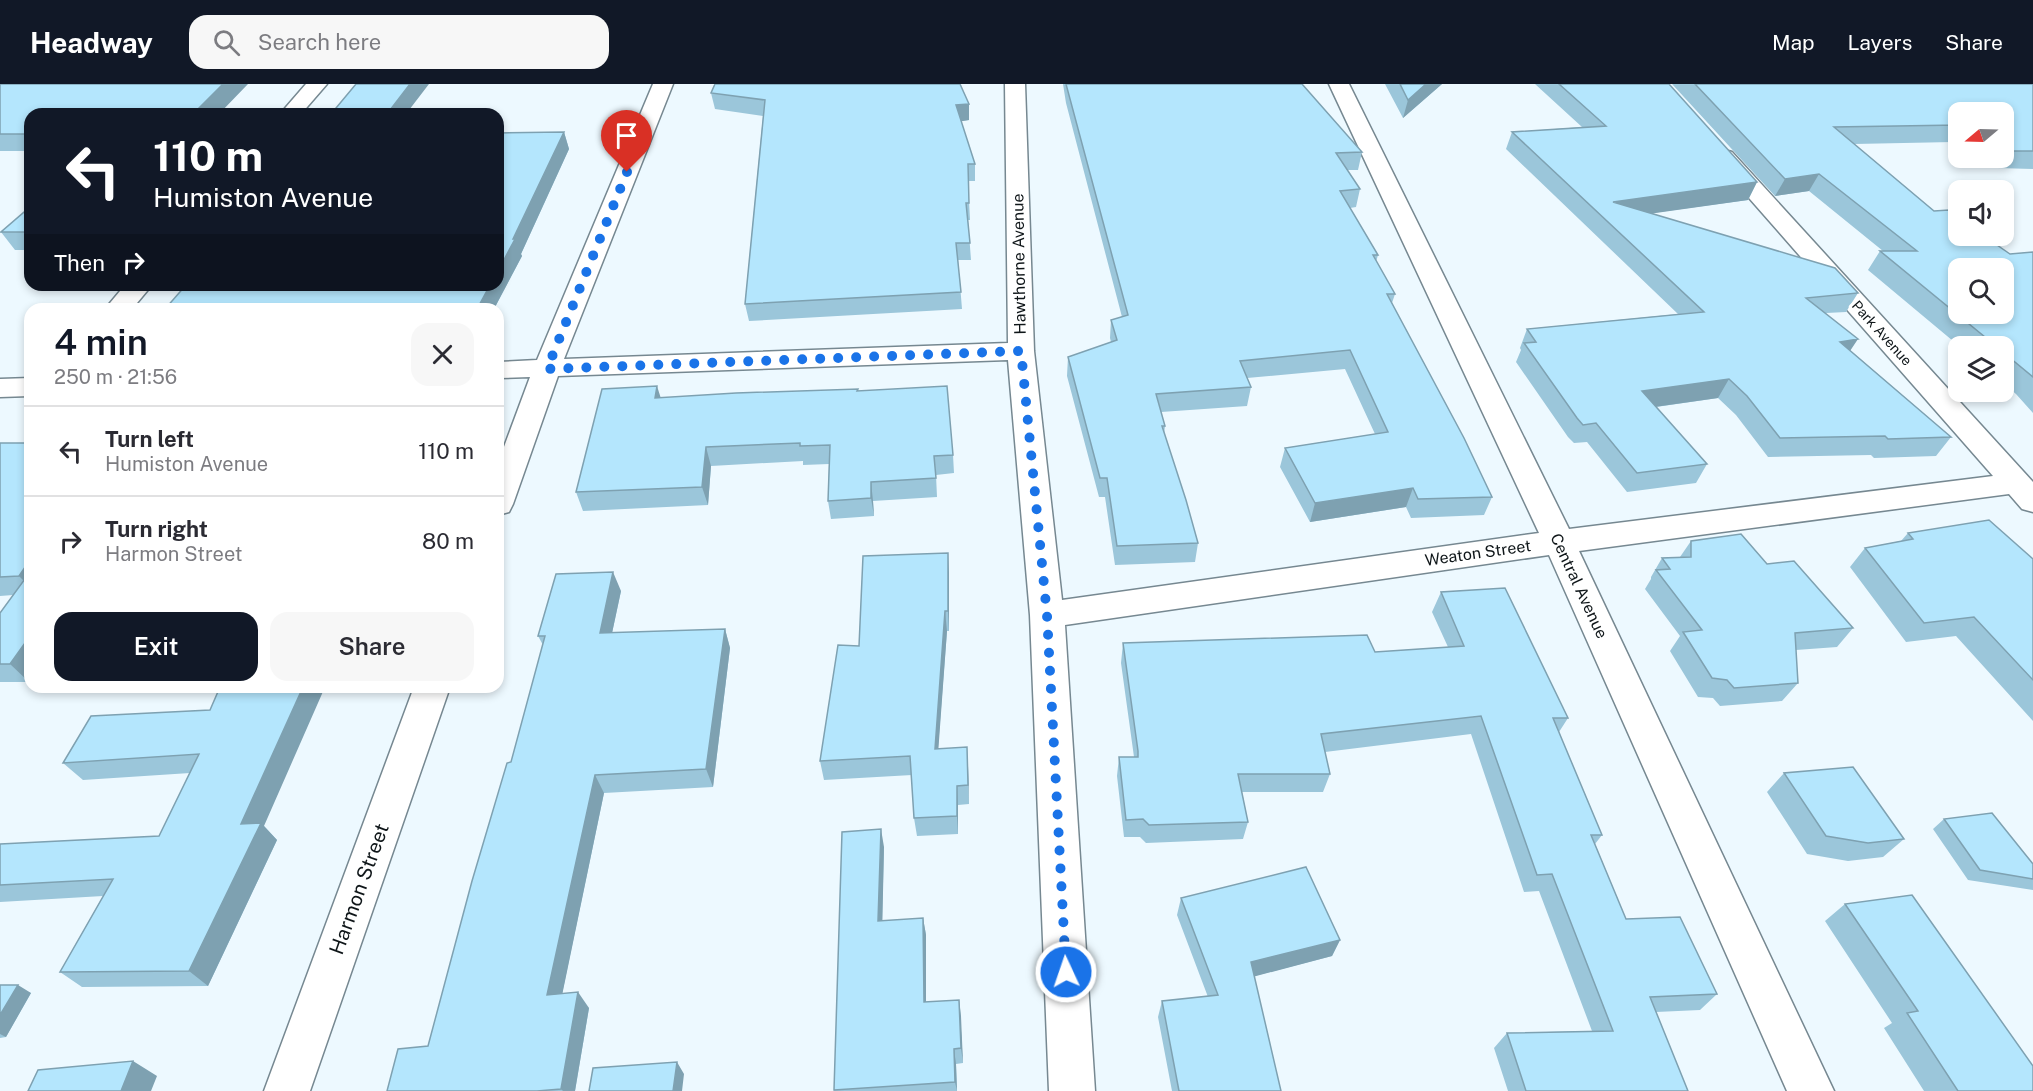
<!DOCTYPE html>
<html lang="en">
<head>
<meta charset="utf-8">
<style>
	:root { --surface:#fff; --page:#f7f7f7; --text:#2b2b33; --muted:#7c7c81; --line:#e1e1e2; --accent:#111827 }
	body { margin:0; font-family:"Public Sans",sans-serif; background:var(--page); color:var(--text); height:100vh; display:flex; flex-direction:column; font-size:22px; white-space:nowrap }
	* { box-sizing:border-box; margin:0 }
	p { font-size:20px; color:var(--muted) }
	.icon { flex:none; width:33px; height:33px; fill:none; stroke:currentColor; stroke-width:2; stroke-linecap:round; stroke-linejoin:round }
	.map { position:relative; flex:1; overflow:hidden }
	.panel { position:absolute; left:24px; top:219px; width:480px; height:390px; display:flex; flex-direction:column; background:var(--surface); border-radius:18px; box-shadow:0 3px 9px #0003 }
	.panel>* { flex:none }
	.banner { position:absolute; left:24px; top:24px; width:480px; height:183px; border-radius:18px; box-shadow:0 3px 9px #0003; background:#111827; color:#fff; overflow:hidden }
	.needle { width:39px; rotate:251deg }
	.buttons { position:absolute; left:1948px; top:18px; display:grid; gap:12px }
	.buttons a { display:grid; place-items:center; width:66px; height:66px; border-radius:12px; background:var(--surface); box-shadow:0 3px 9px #0003; font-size:30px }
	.pin { position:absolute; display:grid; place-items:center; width:51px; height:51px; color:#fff; margin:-62px -26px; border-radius:50% 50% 50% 0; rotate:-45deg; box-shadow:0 0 6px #0007 }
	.pin .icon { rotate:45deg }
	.me { position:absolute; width:66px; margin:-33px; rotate:357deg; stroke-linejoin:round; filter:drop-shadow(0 0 4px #0008) }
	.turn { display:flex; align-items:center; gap:21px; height:126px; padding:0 30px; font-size:27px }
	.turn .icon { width:78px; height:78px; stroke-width:2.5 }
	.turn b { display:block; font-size:42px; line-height:51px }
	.then { display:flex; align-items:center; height:57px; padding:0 30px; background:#0003; gap:12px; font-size:22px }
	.round { display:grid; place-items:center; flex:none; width:63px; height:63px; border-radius:18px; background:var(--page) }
	.overview { display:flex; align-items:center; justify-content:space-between; height:102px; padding:0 30px }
	h1 { font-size:36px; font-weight:600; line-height:45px; color:var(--accent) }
	.cta { display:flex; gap:12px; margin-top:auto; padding:12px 30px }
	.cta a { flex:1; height:69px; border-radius:18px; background:var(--accent); color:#fff; font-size:24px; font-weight:600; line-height:69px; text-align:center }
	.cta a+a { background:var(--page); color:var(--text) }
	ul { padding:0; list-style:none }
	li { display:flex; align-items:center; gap:18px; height:90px; padding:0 30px; border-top:2px solid var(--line) }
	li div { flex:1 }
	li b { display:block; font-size:22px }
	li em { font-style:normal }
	header { display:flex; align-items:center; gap:36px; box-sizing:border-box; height:84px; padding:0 30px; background:var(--accent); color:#fff }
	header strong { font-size:28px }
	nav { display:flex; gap:33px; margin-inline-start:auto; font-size:21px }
	.search { width:420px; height:54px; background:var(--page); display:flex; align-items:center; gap:15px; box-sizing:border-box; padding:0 21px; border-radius:18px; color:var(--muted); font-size:22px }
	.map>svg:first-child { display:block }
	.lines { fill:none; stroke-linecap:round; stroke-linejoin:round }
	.street-casing { stroke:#768891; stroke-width:3 }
	.street { fill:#fff; fill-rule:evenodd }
	.wall { fill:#9bc6da }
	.shaded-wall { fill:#7ea1b1 }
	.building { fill:#b4e6fd; stroke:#7ea1b1; stroke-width:1.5; fill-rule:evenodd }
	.route { stroke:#1a73e8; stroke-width:10; stroke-dasharray:0 18 }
	.labels { text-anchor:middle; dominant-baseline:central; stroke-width:6; stroke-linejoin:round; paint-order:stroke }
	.far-street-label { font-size:14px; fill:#0f1619; stroke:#fff }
	.street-label { font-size:16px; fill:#0f1619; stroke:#fff }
	.near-street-label { font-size:20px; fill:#0f1619; stroke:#fff }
</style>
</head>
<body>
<header>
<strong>Headway</strong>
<div class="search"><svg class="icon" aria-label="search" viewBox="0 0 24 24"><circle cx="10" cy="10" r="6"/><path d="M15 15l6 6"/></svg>Search here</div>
<nav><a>Map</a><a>Layers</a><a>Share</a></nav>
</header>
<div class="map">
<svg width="2033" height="1007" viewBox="0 0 2033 1007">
	<rect width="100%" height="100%" fill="#edf9ff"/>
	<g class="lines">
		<defs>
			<path id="street" d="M306,0h21l-26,30h-21z
				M653,0h20l-109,275 444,-16 -3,-259h20l9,267 28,249 477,-67 -210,-449h20l220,445 424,-53 -280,-319 3,-5 8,-2 8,2 301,330v30l-11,-3 -13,-15 -430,57 255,540h-47l-238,-536 -484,70 30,466h-46l-19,-476 -22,-255 -450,16 -45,128 -4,8 -11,3v-52l32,-86 -32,1v-16l39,-2z
				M125,201h27l-20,24h-27z
				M30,294v18l-30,1v-18z
				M414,603h36l-140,404h-46z"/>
		</defs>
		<use href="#street" class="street-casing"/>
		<use href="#street" class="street"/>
	</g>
	<path class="wall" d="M0,0l30,30v37h-30z
		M1063,0h239l60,68 -4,18h-11l13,19 -4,18 -6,1 28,47 -2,7 19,32 -3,9 100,194 -8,18 -73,3 -5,-11 -96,15 -30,-55 5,-19 90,-14 -30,-65 -98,9 4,9 -4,19 -86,6 4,14 -1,8 34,109 -3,19 -80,3 -10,-68h-6l-32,-121 1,-19 43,-15 -1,-4 1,-18 11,-3 -56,-214z
		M1385,0h57l-39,34z
		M1535,0h134l88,98 -9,18 -96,13 206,80 -12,19 -20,1 24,37 101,87 -15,19 -62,2 -3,-3 -103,2 -32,-42 -18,-17 -62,9 51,57 -11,19 -69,9 -40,-50 -13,1 -6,-6 -52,-75 5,-12 -1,-2 7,-19 151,-15 -172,-165 6,-17 70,-5z
		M1672,0h361v85l-36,-1 -12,-10h19v-46h-45v35l-6,-5 -99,2 80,67 76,43 23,-2v161l-17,-19 -12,-10v-38h-45l-91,-76 12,-19h3l-74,-60 -34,5z
		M711,9l258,27 -8,1 14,43v17h-7l2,39h-2l3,40h-13l4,49 -213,12 -4,-17 18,-188 -48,-7z
		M564,48l5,17 -48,105 1,2 -28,53h-329z
		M30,123v43h-15l-14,-18z
		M858,307l95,64 1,18 -18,2 1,22 -64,4 1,15 -43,3 -3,-18 1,-37 -26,1v-4l-92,5 -3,39 -125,6 -7,-19 85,-94z
		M0,359h30v237l-1,2h-29v-69l13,-18 -13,1z
		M1908,449l125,26v162l-77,-85 -50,6 -56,-75 15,-19 36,-7z
		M1691,457l76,23 86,64 -16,19 -41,3 2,33 -16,18 -62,5 -7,-8 -15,-1 -28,-46 10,-15 -35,-47 6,-10v-2l11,-19 18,-1z
		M949,489v58h-2l-9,117 30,18 1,38 -11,1v29l-41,2 -3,-18 -2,-43 -88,5 -4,-19 39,-115z
		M621,507l-9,42 113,-4 5,19 -17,139 -109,6 -42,201 27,14 -14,83h-188l41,-45 83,-284 32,-117 -5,-9z
		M1441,508l127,126 -9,14 43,103 -7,9 31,75 91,75 -17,16 -44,2 32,79h-180l-14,-43 13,-15 85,-2 -53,-140 -15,1 -53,-158 -146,18 5,22 -7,18h-81l6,30 -5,17 -97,4 -6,-6h-16l-7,-61 2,-19h15l-13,-94 2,-20 252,9 73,-5 -16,-35z
		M210,626l54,116 13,14 -69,146 -126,1 -22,-15 43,-76 -103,6v-58l159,-8 31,-63 -107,7 -20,-17z
		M1784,689l120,66 -21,18 -35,4 -41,-7 -40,-62z
		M1944,735l89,45v26l-65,-10 -35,-51z
		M884,763l-2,74 41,-3 3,17v67l33,-2 4,63 -7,1 1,27h-123v-1z
		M1181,814l159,42 -8,16 -78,20 27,115h-109l-14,-74 4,-16 46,-4 -31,-82z
		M1845,820l188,187h-109l-40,-63 8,-5 -67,-102z
		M0,901l31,8 -25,44 -6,1z"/>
	<path class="shaded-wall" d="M223,0h25l-29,30h-26z
		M410,0h19l-23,30h-19z
		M1426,0h16l-39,34 5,-18z
		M969,20v16l-12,2 -1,-17z
		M564,48l5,17 -48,105 1,2 -28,53h-17l13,-24h8v-14z
		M1819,90l-10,17 -34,5 10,-17z
		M1757,98l-9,18 -142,20 7,-18z
		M1858,255l-12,18 -6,-15z
		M1729,295l-11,19 -85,12 9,-19z
		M657,302l6,19 -8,-7z
		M706,363l5,19 -3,39 -6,-18z
		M871,398l2,19 1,15 -3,-18z
		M1413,404l-7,19 -96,15 5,-19z
		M948,469l1,20v58l-1,-20z
		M30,476v27l-11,-11z
		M613,488l8,19 -13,61 -8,-19z
		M945,527l2,20 -10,137 -2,-19z
		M725,545l5,19 -17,139 -7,-18z
		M30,552v44l-1,2 -19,-18z
		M303,603h22l-61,139 13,14 -69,146 -19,-15 52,-147z
		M967,663l1,19 1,38 -1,-19z
		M595,691l9,18 -45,217 -12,-15z
		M957,702l1,19v29l-1,-18z
		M881,745l3,18 -2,91 -4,-17z
		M923,834l3,17v83l-2,-16z
		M1340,856l-8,16 -87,23 6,-17z
		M18,901l13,8 -25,44 -6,-3v-19z
		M578,908l11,16 -14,83h-12l-2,-2z
		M959,916l2,16 2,47 -2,-15z
		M954,965l2,15 1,27 -2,-9z
		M133,977l24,15 -6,15h-30z
		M677,978l7,12 -2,17h-9z"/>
	<path class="building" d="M0,0h223l-30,30h-163v20h-30z
		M356,0h54l-23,30h-56z
		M715,0h245l9,20 -13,1 19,59h-7l1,39h-3l4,40h-14l5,49 -216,12 20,-204 -54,-7z
		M1066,0h236l60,68 -26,1 24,36 -20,2 38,64h-5l22,39h-8l77,144 28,59 -74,2 -5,-11 -98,15 -30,-55 103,-16 -38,-82 -110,11 11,26 -95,7 9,32h-3l24,74 12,43 -81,3 -10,-68h-7l-32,-121 49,-17 -6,-20 17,-5z
		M1400,0h26l-18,16z
		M1559,0h110l88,98 -144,20 222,66 23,25 -52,5 52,41 -18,3 111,95 -63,2 -3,-3 -105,2 -33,-42 -18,-17 -87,12 65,73 -70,9 -41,-50 -13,2 -6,-7 -53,-75 12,-1 -9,-13 177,-17 -192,-180 94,-6z
		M1695,0h338v67h-24l-5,-4v-35h-45v13l-125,2 100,84 15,-1 10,7v19h25l26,18 23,-2v125l-29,-24v-7h-8l-116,-95h37l-98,-77 -34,5zM1959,184h45v46h-45z
		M564,48l-51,107h2l-17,32v-138z
		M30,123v25h-29z
		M186,201h304l-13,24h-56l2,-3 -96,3h-162z
		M657,302l-2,12 81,-5 122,-4 -1,2 90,-5 6,69 -19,1 2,22 -65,4v16l-43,3 2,-56 -30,1v-3l-94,4 -4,40 -126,5 26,-103z
		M0,359h30v117l-11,16 -19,1z
		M1989,436l44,39v121l-59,-63 -50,6 -59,-75 48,-9 -5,-6z
		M1741,450l26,30 27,-3 59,67 -58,5 3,50 -64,5 -7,-8 -15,-2 -29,-46 19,-2 -46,-60 14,-1 -8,-11 29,-1v-16z
		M948,469v58h-3l-10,138 32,-2 1,38 -11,1v30l-43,2 -4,-62 -90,5 18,-116 21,1 4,-90z
		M30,488v64l-20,28h-10v-51z
		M613,488l-13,61 125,-4 -19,140 -111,6 -48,220 31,-3 -17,97 -24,2h-150l11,-42 30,-3 44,-165 35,-118 4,-1 34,-126h-7l18,-62z
		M1505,504l63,130h-15l49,117h-11l35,84 54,-2 37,77 -67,3 38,94h-162l-19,-58 106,-2 -61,-157 -15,1 -56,-159 -160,18 9,40h-92l10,48 -99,3 -6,-6 -17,1 -7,-63h19v-6l-15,-108 244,-8 8,17 89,-6 -23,-54z
		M220,603h83l-62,137 20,-1 -72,148 -129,1 53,-93 -113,6v-41l159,-8 40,-82 -136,9 28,-47 119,-6z
		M1853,683l51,72 -36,4 -42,-7 -42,-63z
		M1992,729l41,51v15l-53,-9 -36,-51z
		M881,745l-3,92 45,-3 1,84 35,-2 2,48 -7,1 1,33 -121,8 8,-258z
		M1306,783l34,73 -89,22 30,129h-102l-17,-90 56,-6 -37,-97z
		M1912,811l121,171v25h-75l-51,-78 11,-2 -73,-107z
		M0,901h18l-18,30z
		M133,977l-12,30h-93l10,-21z
		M677,978l-4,29h-84l4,-23z"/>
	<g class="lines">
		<path class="route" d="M627,88l-80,197 474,-18 26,264 19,357"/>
	</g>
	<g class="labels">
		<g class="far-street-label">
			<text transform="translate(1882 249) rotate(48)">Park Avenue</text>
		</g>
		<g class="street-label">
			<text transform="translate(1019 180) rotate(-91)">Hawthorne Avenue</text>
			<text transform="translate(1478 469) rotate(-8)">Weaton Street</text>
			<text transform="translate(1579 502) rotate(65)">Central Avenue</text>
		</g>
		<g class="near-street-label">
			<text transform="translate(359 805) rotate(-70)">Harmon Street</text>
		</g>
	</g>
</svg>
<div class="buttons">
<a><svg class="needle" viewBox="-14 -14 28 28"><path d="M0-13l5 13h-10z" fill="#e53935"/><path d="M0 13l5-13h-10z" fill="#7c7c81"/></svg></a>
<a><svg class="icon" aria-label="sound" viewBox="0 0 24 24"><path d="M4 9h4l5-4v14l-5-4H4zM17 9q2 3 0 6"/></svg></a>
<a><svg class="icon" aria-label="search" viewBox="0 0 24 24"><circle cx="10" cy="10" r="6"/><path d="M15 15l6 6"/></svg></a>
<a><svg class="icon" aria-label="layers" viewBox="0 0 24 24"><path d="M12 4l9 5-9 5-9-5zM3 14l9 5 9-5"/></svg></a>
</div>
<div class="pin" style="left:627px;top:88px;background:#d93025"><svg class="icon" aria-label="arrive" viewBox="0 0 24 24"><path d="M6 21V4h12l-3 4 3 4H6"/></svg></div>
<svg class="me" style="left:1066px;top:888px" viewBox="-20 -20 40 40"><circle r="17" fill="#1a73e8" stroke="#fff" stroke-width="3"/><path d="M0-11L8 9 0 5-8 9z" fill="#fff"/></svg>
<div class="banner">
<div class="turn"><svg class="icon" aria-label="left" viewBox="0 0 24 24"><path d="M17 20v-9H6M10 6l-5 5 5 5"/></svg><div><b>110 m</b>Humiston Avenue</div></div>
<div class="then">Then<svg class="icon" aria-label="right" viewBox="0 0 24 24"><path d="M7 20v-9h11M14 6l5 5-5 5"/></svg></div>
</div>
<section class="panel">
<div class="overview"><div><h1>4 min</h1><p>250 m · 21:56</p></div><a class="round"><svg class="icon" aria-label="close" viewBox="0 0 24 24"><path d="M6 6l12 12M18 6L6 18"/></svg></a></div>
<ul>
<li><svg class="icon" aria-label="left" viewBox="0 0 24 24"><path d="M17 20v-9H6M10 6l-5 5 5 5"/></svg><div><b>Turn left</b><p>Humiston Avenue</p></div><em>110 m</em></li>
<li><svg class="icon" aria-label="right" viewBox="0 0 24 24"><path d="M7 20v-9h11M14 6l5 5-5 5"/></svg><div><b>Turn right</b><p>Harmon Street</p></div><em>80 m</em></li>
</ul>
<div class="cta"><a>Exit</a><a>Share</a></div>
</section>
</div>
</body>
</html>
